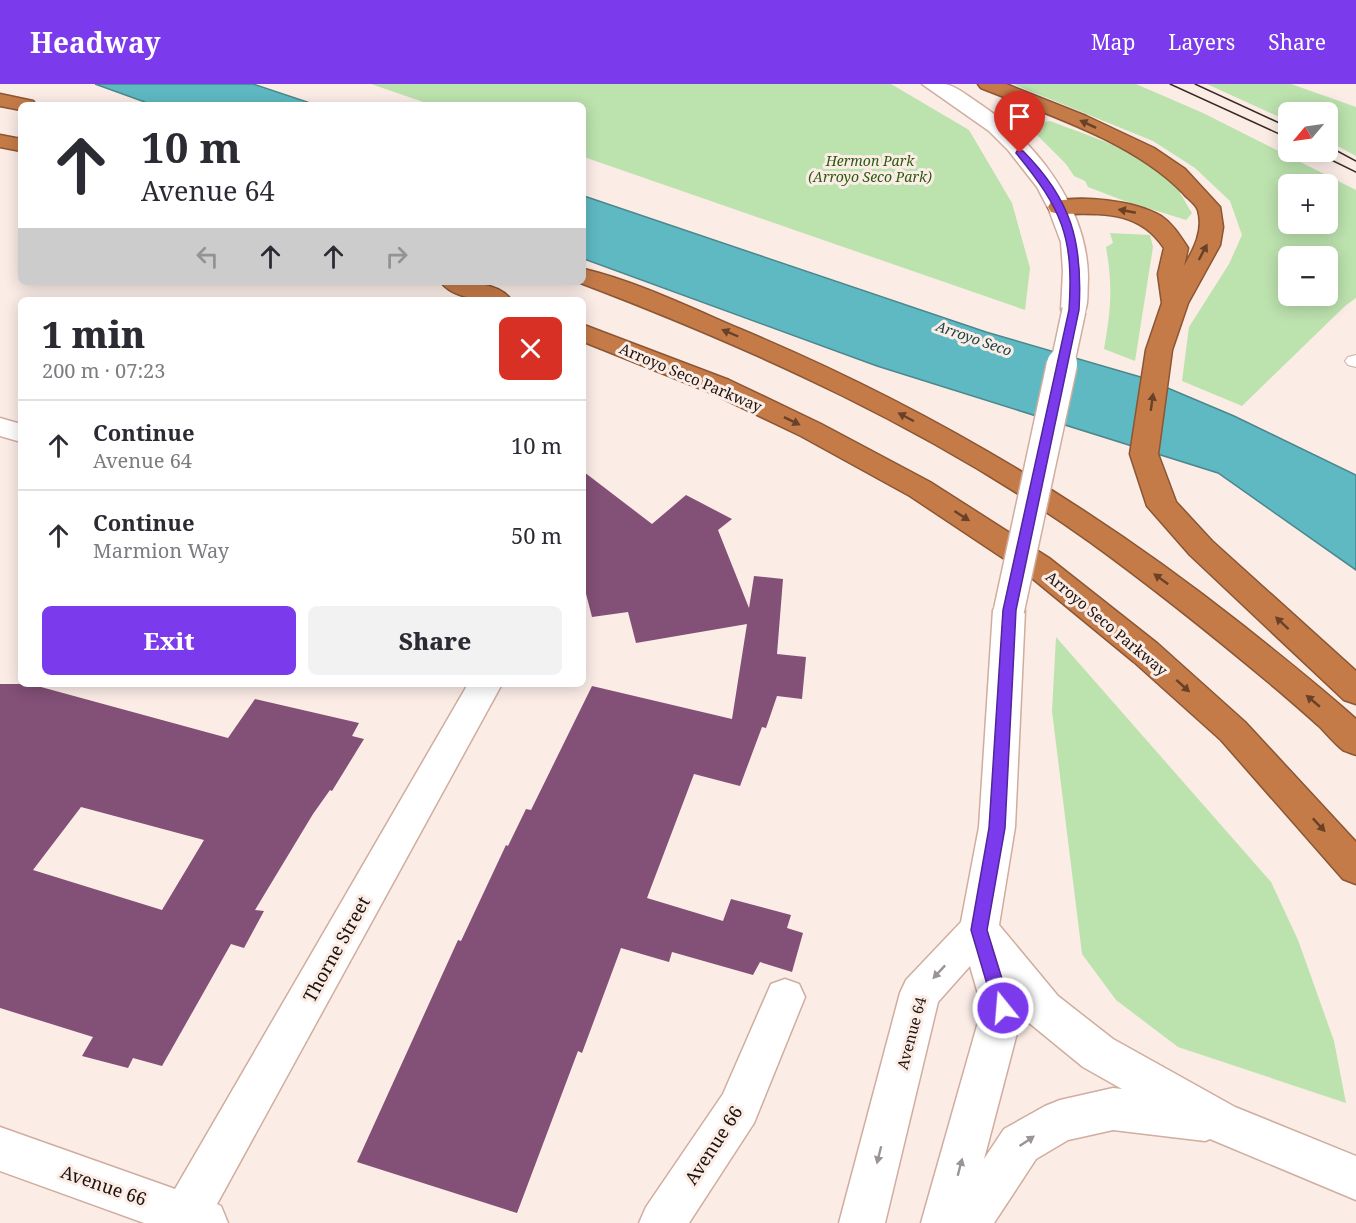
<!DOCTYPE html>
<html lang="en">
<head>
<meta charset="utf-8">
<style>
	:root { --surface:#fff; --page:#f2f2f3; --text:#2b2b33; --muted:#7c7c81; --line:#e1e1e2; --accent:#7c3aed }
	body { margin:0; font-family:"Noto Serif",serif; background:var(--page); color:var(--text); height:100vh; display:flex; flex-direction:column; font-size:22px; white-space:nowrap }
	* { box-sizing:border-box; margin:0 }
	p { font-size:20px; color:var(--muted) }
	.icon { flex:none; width:33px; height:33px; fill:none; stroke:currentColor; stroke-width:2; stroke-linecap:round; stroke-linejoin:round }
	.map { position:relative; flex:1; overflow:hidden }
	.drawer { position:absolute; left:18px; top:213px; width:568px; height:390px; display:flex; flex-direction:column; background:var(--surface); border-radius:9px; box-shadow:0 3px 15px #0003 }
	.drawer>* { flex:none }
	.guide { position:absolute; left:18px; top:18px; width:568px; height:183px; border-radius:9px; box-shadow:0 3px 15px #0003; background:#fff; color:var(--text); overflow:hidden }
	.needle { width:39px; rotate:241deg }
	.controls { position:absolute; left:1278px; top:18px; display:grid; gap:12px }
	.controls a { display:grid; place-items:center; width:60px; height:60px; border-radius:9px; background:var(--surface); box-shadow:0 3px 15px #0003; font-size:30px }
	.pin { position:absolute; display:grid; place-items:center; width:51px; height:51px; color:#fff; margin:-62px -26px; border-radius:50% 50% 50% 0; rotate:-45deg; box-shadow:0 0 6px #0007 }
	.pin .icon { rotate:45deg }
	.me { position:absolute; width:66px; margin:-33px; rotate:343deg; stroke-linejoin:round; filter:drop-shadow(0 0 4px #0008) }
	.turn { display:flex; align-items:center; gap:21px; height:126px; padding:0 24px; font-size:27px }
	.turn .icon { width:78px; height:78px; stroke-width:2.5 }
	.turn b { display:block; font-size:42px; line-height:51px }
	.lanes { display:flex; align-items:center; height:57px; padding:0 24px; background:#0003; justify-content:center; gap:30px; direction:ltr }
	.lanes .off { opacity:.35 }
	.round { display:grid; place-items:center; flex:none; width:63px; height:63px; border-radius:9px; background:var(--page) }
	.head { display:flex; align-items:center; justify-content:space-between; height:102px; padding:0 24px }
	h1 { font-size:36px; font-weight:800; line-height:45px }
	.cta { display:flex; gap:12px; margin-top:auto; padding:12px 24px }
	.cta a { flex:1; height:69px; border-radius:9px; background:var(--accent); color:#fff; font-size:24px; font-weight:800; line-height:69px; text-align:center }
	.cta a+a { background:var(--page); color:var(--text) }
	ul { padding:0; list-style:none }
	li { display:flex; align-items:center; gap:18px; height:90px; padding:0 24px; border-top:2px solid var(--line) }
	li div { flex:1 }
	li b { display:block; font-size:22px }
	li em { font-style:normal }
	header { display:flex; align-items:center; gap:36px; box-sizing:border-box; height:84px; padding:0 30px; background:var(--accent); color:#fff }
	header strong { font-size:28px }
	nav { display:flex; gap:33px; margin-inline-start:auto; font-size:21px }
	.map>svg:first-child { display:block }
	.green { fill:#bce2ae; fill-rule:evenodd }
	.water { fill:#5eb9c2; stroke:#4b878c; stroke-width:1.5 }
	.building { fill:#835077; fill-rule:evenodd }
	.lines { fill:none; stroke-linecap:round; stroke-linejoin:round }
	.lane-casing { stroke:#d0ad9e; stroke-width:2 }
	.street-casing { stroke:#d0ad9e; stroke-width:3 }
	.secondary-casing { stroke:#d0ad9e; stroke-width:3 }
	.highway-casing { stroke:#8b5633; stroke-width:3 }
	.lane { fill:#fff; fill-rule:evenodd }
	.street { fill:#fff; fill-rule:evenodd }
	.secondary { fill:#fff; fill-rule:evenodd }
	.highway { fill:#c57b48; fill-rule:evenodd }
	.tram { stroke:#382b26; stroke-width:1.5 }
	.secondary-bridge-far1-casing { stroke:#d0ad9e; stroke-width:26; stroke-linecap:butt }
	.secondary-bridge-casing { stroke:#d0ad9e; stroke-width:33; stroke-linecap:butt }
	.secondary-bridge-far1 { stroke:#fff; stroke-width:23 }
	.secondary-bridge { stroke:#fff; stroke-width:30 }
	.oneway { fill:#694128 }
	.oneway2 { fill:#9a9492 }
	.route { fill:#7c3aed; stroke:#51269a; stroke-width:1.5 }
	.labels { text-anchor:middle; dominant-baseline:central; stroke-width:6; stroke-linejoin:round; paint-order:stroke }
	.far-park-label { font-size:14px; font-style:italic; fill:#295b0e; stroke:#fbece6 }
	.far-water-label { font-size:14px; font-style:italic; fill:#184347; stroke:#fbece6 }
	.street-label { font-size:15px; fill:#1e120d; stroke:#fbece6 }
	.near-street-label { font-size:18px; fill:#1e120d; stroke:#fbece6 }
</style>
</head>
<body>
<header>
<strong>Headway</strong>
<nav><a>Map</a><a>Layers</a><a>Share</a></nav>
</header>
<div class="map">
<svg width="1356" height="1139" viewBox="0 0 1356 1139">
	<rect width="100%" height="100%" fill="#fbece6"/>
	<path class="green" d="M371,0h520l78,46 43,73 18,65 -5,42 -441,-153v-52h-152z
		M1013,0h123l67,29 153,77v108l-11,8 -103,100 -60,-25 7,-54 40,-63 13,-29 -12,-34 -35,-33 -42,-27zM1288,100h40v40h-40zM1328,172v40h-40v-40z
		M1207,0h84l65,23v49l-28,-15v-29h-40v9z
		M1050,37c38,15 92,30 121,60 9,9 14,22 21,32l-6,7 -64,-20 -34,-13 -3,-6 -11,-5 -8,-12 -39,-39z
		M1110,149l40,2 3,12 -18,114 -31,-12c7,-40 9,-62 2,-102l7,-4z
		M1056,553l215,245 27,58 36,101 12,62 -168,-56 -62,-47 -34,-46 -30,-243z"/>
	<path class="water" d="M95,0h158l63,21h-163z
		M584,112l402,136 158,46 90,38 122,59v95l-138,-97 -341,-107 -293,-107z"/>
	<path class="building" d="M584,388l68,52 34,-29 46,24 -14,11 31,78 5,-32 29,3 -6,75 29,3 -4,42 -25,-3 -11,32 -4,-1 -22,59 -46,-12 -47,124 76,23 8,-22 60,16 -4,13 16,5 -11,39 -32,-10 -7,13 -81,-23 -3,10 -48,-14 -39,105 -4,-2 -61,162 -160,-51 101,-222 3,1 45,-96 2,1 18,-37 5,1 61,-124 140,33 15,-95 -111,19 -8,-31 -36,5 -8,-31z
		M0,600h30l198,54 27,-39 104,24 -7,13 12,3 -32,52 -2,-1 -17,24 -58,96 9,1 -20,37 -13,-4 -69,122 -29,-8 -5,10 -46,-12 11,-19 -93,-29zM81,723l123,33 -42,70 -129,-40z"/>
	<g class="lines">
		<defs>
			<path id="lane" d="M1356,271v12l-8,-2 -3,-4 3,-4z"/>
			<path id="street" d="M0,334l21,6v18l-21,-6z
				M468,600h34l-285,520 4,2 7,17h-84l-144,-52v-44l175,62z
				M785,895l14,5 6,13 -51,126 -65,100h-50l7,-16 77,-113 48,-110z"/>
			<path id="secondary" d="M922,0c7,0 16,0 23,0 11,2 23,12 32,18 58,38 111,105 111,177 -1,12 1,27 -5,36l-9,3 -9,-3 -4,-5 2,-39 -2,-29 -12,-32 -12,-23 -29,-37 -19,-19z
				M1009,515l11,3 5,8 -10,217 -16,98 59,71 55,43 122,68 121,49v44l-146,-61 -5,2 -92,-11 -45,10 -32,19 -42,64h-73l61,-215 -12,-42 -32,36 -53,221h-46l61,-230 6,-13 55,-58 18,-95 14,-217 5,-8zM1022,930l6,8 55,45 39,22 -9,-1 -53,12 -15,6 -41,23 -20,30z"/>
			<path id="highway" d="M978,0h28l80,32 68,32 31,21 35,38 3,20 -3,18 -32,58 -16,47 -14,104 18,48 36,39 144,130v33l-12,-4 -154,-145 -43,-49 -17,-52 16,-104 16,-47 -4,-29 6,-26c-26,-39 -64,-34 -105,-34l-8,-2 -3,-5 3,-5c30,-7 83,-2 110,14 12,8 19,20 27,32l-4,18c10,-17 20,-36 14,-56 -2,-6 -11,-12 -15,-17 -49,-51 -137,-79 -202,-105z
				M0,10l33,7 3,4h-15v5l-21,-4z
				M0,51l21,4v12l-21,-4z
				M584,185c51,12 107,39 156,60 180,75 348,174 501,295 39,31 78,62 115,95v36c-4,-2 -10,-3 -13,-5 -8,-6 -16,-16 -23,-23 -13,-12 -27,-24 -41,-36 -62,-52 -124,-102 -189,-149 -157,-112 -333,-192 -512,-260h6z
				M441,198c20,0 58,-1 70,18 -20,0 -57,1 -70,-18z
				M584,241l145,55 92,44 109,58 119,76 109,86 87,78 111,120v42l-13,-5 -122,-139 -87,-78 -107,-88 -117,-78 -109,-60 -92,-44 -125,-50z"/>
		</defs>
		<use href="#lane" class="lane-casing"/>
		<use href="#street" class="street-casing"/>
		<use href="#secondary" class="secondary-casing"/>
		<use href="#highway" class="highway-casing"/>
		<use href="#lane" class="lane"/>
		<use href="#street" class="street"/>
		<use href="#secondary" class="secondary"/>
		<use href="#highway" class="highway"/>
		<path class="tram" d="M1170,0l118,54
			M1195,0l93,43
			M1328,62l28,15
			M1315,68l41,20"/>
		<defs>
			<path id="secondary-bridge-far1" d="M1062,282l12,-56"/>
			<path id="secondary-bridge" d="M1009,526l53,-246"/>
		</defs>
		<use href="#secondary-bridge-far1" class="secondary-bridge-far1-casing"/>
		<use href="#secondary-bridge" class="secondary-bridge-casing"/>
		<use href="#secondary-bridge-far1" class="secondary-bridge-far1"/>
		<use href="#secondary-bridge" class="secondary-bridge"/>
	</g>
	<defs><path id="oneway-solid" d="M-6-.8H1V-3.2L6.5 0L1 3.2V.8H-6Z" transform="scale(1.5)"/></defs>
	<g class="oneway">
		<use href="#oneway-solid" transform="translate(1088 40) rotate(-155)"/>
		<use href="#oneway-solid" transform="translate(1127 127) rotate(-169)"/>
		<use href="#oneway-solid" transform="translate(1203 168) rotate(-62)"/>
		<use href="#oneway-solid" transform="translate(730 249) rotate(-157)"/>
		<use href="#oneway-solid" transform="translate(1152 318) rotate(-82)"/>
		<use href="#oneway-solid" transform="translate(906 333) rotate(-152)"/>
		<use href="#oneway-solid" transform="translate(792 337) rotate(26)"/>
		<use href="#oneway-solid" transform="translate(962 432) rotate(33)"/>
		<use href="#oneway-solid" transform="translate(1161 495) rotate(-144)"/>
		<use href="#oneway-solid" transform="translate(1282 539) rotate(-137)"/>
		<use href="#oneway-solid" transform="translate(1183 602) rotate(42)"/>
		<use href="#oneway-solid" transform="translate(1313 617) rotate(-140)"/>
		<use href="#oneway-solid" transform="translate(1319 741) rotate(47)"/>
	</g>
	<g class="oneway2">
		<use href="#oneway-solid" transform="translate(939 888) rotate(133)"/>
		<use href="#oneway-solid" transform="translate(1027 1057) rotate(-34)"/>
		<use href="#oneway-solid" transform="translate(879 1071) rotate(104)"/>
		<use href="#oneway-solid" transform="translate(960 1083) rotate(-75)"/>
	</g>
	<path class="route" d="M1017,67h6c49,49 60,92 56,159l-63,300 -11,218 -18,102 24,78 -2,6 -6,2 -6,-2 -3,-6 -23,-78 18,-102 14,-218 66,-300c5,-73 -7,-101 -53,-157z"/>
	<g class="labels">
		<g class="far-park-label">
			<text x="870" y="76">Hermon Park<tspan x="870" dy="16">(Arroyo Seco Park)</tspan></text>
		</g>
		<g class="far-water-label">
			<text transform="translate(974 254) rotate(19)">Arroyo Seco</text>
		</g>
		<g class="street-label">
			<text transform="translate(691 293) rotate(23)">Arroyo Seco Parkway</text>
			<text transform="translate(1107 539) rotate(40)">Arroyo Seco Parkway</text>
			<text transform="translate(911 949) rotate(-75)">Avenue 64</text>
		</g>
		<g class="near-street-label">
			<text transform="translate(336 865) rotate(-61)">Thorne Street</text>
			<text transform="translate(713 1061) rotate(-57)">Avenue 66</text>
			<text transform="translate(104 1101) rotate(19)">Avenue 66</text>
		</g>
	</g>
</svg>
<div class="controls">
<a><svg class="needle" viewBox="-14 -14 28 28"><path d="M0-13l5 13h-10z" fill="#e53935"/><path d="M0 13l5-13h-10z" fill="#7c7c81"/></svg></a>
<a>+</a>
<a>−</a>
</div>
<div class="pin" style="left:1020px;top:69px;background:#d93025"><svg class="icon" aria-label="arrive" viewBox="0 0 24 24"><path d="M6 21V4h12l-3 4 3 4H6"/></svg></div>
<svg class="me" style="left:1003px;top:924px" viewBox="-20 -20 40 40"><circle r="17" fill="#7c3aed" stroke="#fff" stroke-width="3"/><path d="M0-11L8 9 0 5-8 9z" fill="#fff"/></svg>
<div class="guide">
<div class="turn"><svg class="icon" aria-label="ahead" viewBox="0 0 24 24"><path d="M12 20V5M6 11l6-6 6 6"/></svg><div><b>10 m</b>Avenue 64</div></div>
<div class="lanes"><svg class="icon off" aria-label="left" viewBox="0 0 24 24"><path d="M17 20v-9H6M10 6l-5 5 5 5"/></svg><svg class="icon" aria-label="ahead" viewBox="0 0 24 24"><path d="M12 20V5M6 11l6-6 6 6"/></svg><svg class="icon" aria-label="ahead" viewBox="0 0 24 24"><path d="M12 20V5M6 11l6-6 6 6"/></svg><svg class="icon off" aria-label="right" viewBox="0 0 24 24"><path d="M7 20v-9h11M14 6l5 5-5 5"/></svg></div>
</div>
<section class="drawer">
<div class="head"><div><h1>1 min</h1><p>200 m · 07:23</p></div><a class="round" style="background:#d93025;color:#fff"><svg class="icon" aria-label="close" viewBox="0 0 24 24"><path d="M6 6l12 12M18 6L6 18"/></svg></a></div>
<ul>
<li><svg class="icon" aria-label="ahead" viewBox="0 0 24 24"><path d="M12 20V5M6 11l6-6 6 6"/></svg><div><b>Continue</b><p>Avenue 64</p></div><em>10 m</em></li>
<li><svg class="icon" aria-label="ahead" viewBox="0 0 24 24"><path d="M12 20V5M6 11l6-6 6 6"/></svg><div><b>Continue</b><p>Marmion Way</p></div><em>50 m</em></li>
</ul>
<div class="cta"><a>Exit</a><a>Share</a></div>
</section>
</div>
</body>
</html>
